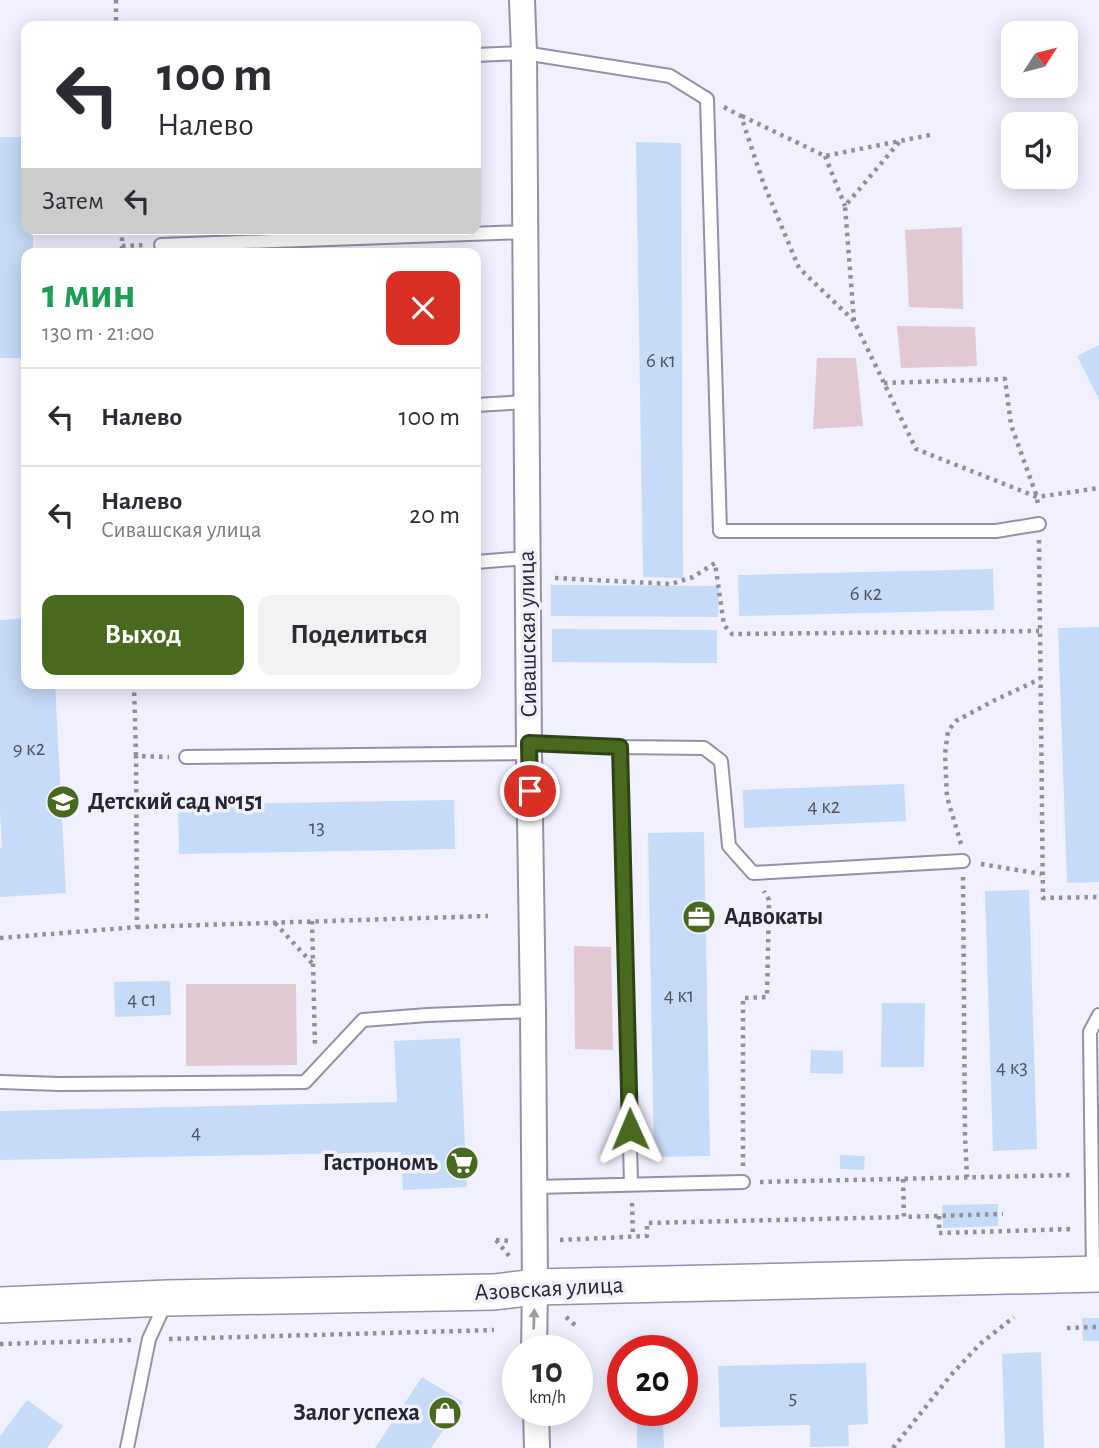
<!DOCTYPE html>
<html lang="ru">
<head>
<meta charset="utf-8">
<style>
	:root { --surface:#fff; --page:#f2f2f3; --text:#2b2b33; --muted:#7c7c81; --line:#e1e1e2; --accent:#49691e }
	body { margin:0; font-family:"Alegreya Sans",sans-serif; background:var(--page); color:var(--text); height:100vh; display:flex; flex-direction:column; font-size:26px; white-space:nowrap }
	* { box-sizing:border-box; margin:0 }
	p { font-size:23px; color:var(--muted) }
	.icon { flex:none; width:38px; height:38px; fill:none; stroke:currentColor; stroke-width:2; stroke-linecap:round; stroke-linejoin:round }
	.map { position:relative; flex:1; overflow:hidden }
	.details { position:absolute; left:21px; top:248px; width:460px; height:441px; display:flex; flex-direction:column; background:var(--surface); border-radius:14px; box-shadow:0 4px 18px #0003 }
	.details>* { flex:none }
	.top-card { position:absolute; left:21px; top:21px; width:460px; height:214px; border-radius:14px; box-shadow:0 4px 18px #0003; background:#fff; color:var(--text); overflow:hidden }
	.needle { width:46px; rotate:54deg }
	.tools { position:absolute; left:1001px; top:21px; display:grid; gap:14px }
	.tools a { display:grid; place-items:center; width:77px; height:77px; border-radius:14px; background:var(--surface); box-shadow:0 4px 18px #0003; font-size:35px }
	.speed { position:absolute; left:502px; top:1335px; display:flex; gap:14px; font-size:35px; font-weight:700; text-align:center }
	.speed>* { display:grid; place-content:center; width:91px; height:91px; border-radius:50%; background:var(--surface); box-shadow:0 4px 18px #0003; line-height:1 }
	.speed small { font-size:18px; font-weight:400 }
	.speed .limit { border:10px solid #d22; background:#fff; color:#111 }
	.pin { position:absolute; display:grid; place-items:center; width:60px; height:60px; color:#fff; margin:-30px; border:4px solid #fff; border-radius:50%; box-shadow:0 2px 7px #0007 }
	.me { position:absolute; width:77px; margin:-38px; rotate:359deg; stroke-linejoin:round; filter:drop-shadow(0 0 5px #0008) }
	.turn { display:flex; align-items:center; gap:24px; height:147px; padding:0 21px; font-size:32px }
	.turn .icon { width:91px; height:91px; stroke-width:2.5 }
	.turn b { display:block; font-size:49px; line-height:60px }
	.then { display:flex; align-items:center; height:66px; padding:0 21px; background:#0003; gap:14px; font-size:26px }
	.round { display:grid; place-items:center; flex:none; width:74px; height:74px; border-radius:14px; background:var(--page) }
	.head { display:flex; align-items:center; justify-content:space-between; height:119px; padding:0 21px }
	h1 { font-size:42px; font-weight:700; line-height:52px; color:#1e9e55 }
	.primary-button { display:flex; gap:14px; margin-top:auto; padding:14px 21px }
	.primary-button a { flex:1; height:80px; border-radius:14px; background:var(--accent); color:#fff; font-size:28px; font-weight:700; line-height:80px; text-align:center }
	.primary-button a+a { background:var(--page); color:var(--text) }
	ul { padding:0; list-style:none }
	li { display:flex; align-items:center; gap:21px; height:98px; padding:0 21px; border-top:2px solid var(--line) }
	li div { flex:1 }
	li b { display:block; font-size:26px }
	li em { font-style:normal }
	.map>svg:first-child { display:block }
	.green { fill:#e1c8d2 }
	.building { fill:#c6dbf8 }
	.lines { fill:none; stroke-linecap:round; stroke-linejoin:round }
	.lane-casing { stroke:#9391a8; stroke-width:16 }
	.street-casing { stroke:#9391a8; stroke-width:28 }
	.secondary-casing { stroke:#9391a8; stroke-width:38 }
	.path { stroke:#90909d; stroke-width:4.5; stroke-dasharray:3.5 5; stroke-linecap:butt }
	.lane { stroke:#fff; stroke-width:12 }
	.street { stroke:#fff; stroke-width:24 }
	.secondary { stroke:#fff; stroke-width:35 }
	.oneway { fill:#9d9da1 }
	.route-casing { stroke:#2f4414; stroke-width:18 }
	.route { stroke:#49691e; stroke-width:12 }
	.labels { text-anchor:middle; dominant-baseline:central; stroke-width:7; stroke-linejoin:round; paint-order:stroke }
	.number-label { font-size:21px; fill:#4e5361 }
	.street-label { font-size:24px; fill:#26262f; stroke:#f0f0ff }
	.poi-label { font-size:24px; font-weight:bold; fill:#26262f; stroke:#f0f0ff; text-anchor:start }
</style>
</head>
<body>
<div class="map">
<svg width="1099" height="1448" viewBox="0 0 1099 1448">
	<rect width="100%" height="100%" fill="#f0f0ff"/>
	<path class="green" d="M962,227l1,82 -54,-2 -4,-77z
		M897,326l78,1 2,39 -76,2z
		M817,358h39l7,68 -50,3z
		M574,946l37,1 2,103 -38,-1z
		M186,984h110l1,81 -111,1z"/>
	<path class="building" d="M0,137h26v92h7v25h-7v104h-26z
		M636,142l45,1 2,435 -40,-1z
		M1099,345v55l-22,-44z
		M993,569l1,41 -255,6 -1,-41z
		M551,585l168,1 -1,31 -167,-1z
		M26,618v66h29l11,209 -66,4v-49h2l-2,-36v-192z
		M1099,627v255l-32,1 -9,-255z
		M552,629l165,1v33l-165,-1z
		M904,784l2,37 -162,7 -1,-38z
		M454,800l1,49 -276,5 -1,-49z
		M704,832l6,324 -56,1 -6,-324z
		M1029,890l8,259 -44,2 -8,-260z
		M170,981l1,34 -56,2 -1,-35z
		M882,1003h43l-1,64h-43z
		M460,1038l7,149 -64,3 -2,-38 -401,8v-49l397,-9 -3,-61z
		M811,1050l32,1v23l-33,-1z
		M840,1155l25,1 -1,14 -24,-1z
		M998,1204v22l-55,2 -1,-23z
		M1082,1318h17v23h-16z
		M1041,1352l3,96h-39l-3,-94z
		M866,1363l2,61 -20,1 1,21 -39,1v-22l-90,2 -2,-61z
		M422,1377l41,25 -32,46h-56z
		M27,1400l36,26 -16,22h-47v-12z
		M663,1423l1,25h-27v-24z"/>
	<g class="lines">
		<defs>
			<path id="lane" d="M476,55l48,-2 146,23 37,23 13,432h276l43,-7
				M161,245l365,-13
				M476,405l50,-3
				M476,562l51,-4
				M529,743l91,4 84,1 17,13 8,85 24,27 210,-12
				M620,747l11,437
				M186,757l343,-4
				M0,1082l60,2 245,-2 58,-62 64,-5 106,-4
				M534,1187l209,-5
				M1093,1272l-3,-240 9,-17
				M127,1448l22,-109 17,-37"/>
			<path id="street" d="M522,0l2,53 5,700 4,258 2,276 -1,64
				M536,1410l1,38"/>
			<path id="secondary" d="M0,1305l167,-7 327,-6 41,-5 564,-13"/>
		</defs>
		<use href="#lane" class="lane-casing"/>
		<use href="#street" class="street-casing"/>
		<use href="#secondary" class="secondary-casing"/>
		<path class="path" d="M116,0v26
			M724,107l17,9 22,66 36,86 55,53 62,128 121,48 62,-9
			M742,116l83,40 105,-21
			M825,156l20,50
			M122,229v25
			M122,246l21,-1
			M854,321l-9,-115 56,-66
			M884,383l121,-4 6,46 26,72 1,10
			M1039,540l4,358 56,-1
			M555,578l116,6 22,-7 22,-14 9,62 8,9 307,-3
			M134,684l2,72
			M961,844l-14,-47 -2,-43 3,-23 8,-10 37,-20 47,-22
			M981,864l60,10
			M963,877l2,259 2,41
			M312,921l3,124
			M275,923l37,40
			M137,927l351,-11
			M0,938l137,-11 -1,-171 33,1
			M743,1166v-168l24,-1 2,-97 -5,-9
			M903,1179l1,38 99,-3
			M760,1182l313,-7
			M632,1203l1,34
			M939,1216v17l135,-4
			M496,1240l16,1
			M496,1240l14,17
			M560,1240l87,-4v-13l257,-6
			M566,1317l10,9
			M1067,1328l32,-1
			M169,1339l325,-9
			M0,1344l132,-4
			M893,1448l58,-73 29,-31 34,-27"/>
		<use href="#lane" class="lane"/>
		<use href="#street" class="street"/>
		<use href="#secondary" class="secondary"/>
	</g>
	<defs><path id="oneway-solid" d="M-6-.8H1V-3.2L6.5 0L1 3.2V.8H-6Z" transform="scale(1.75)"/></defs>
	<use class="oneway" href="#oneway-solid" transform="translate(534 1319) rotate(-88)"/>
	<g class="lines">
		<defs>
			<path id="route" d="M530,791l-1,-48 91,4 10,382"/>
		</defs>
		<use href="#route" class="route-casing"/>
		<use href="#route" class="route"/>
	</g>
	<defs>
		<symbol id="school-disc" viewBox="-11 -11 22 22"><circle r="9.5" fill="#49691e" stroke="#f0f0ff"/><path d="M0-5L7-2L0 1L-7-2ZM-4 1L0 2.5L4 1V4Q0 6-4 4Z" fill="#fff"/></symbol>
		<symbol id="office-disc" viewBox="-11 -11 22 22"><circle r="9.5" fill="#49691e" stroke="#f0f0ff"/><path d="M-6-3h4V-5.5h4V-3h4V5H-6ZM-1-4.5V-3h2v-1.5ZM-6 0V1H6V0Z" fill="#fff"/></symbol>
		<symbol id="supermarket-disc" viewBox="-11 -11 22 22"><circle r="9.5" fill="#49691e" stroke="#f0f0ff"/><path d="M-6-5.5h2.5l.6 2H6L4.5 2H-2.5L-4.4-4H-6ZM-1.5 3.2a1.3 1.3 0 1 0 .1 0ZM3 3.2a1.3 1.3 0 1 0 .1 0Z" fill="#fff"/></symbol>
		<symbol id="shop-disc" viewBox="-11 -11 22 22"><circle r="9.5" fill="#49691e" stroke="#f0f0ff"/><path d="M-5-2.5h2.3a2.7 3.5 0 0 1 5.4 0H5L5.5 6h-11ZM-1.5-2.5h3a1.5 2.3 0 0 0-3 0Z" fill="#fff"/></symbol>
	</defs>
	<g fill-rule="evenodd">
		<use href="#school-disc" x="44" y="783" width="38" height="38"/>
		<use href="#office-disc" x="680" y="898" width="38" height="38"/>
		<use href="#supermarket-disc" x="443" y="1144" width="38" height="38"/>
		<use href="#shop-disc" x="426" y="1394" width="38" height="38"/>
	</g>
	<g class="labels">
		<g class="number-label">
			<text x="661" y="360">6 к1</text>
			<text x="866" y="593">6 к2</text>
			<text x="29" y="748">9 к2</text>
			<text x="824" y="806">4 к2</text>
			<text x="317" y="827">13</text>
			<text x="679" y="995">4 к1</text>
			<text x="142" y="999">4 с1</text>
			<text x="1012" y="1067">4 к3</text>
			<text x="196" y="1132">4</text>
			<text x="793" y="1397">5</text>
		</g>
		<g class="street-label">
			<text transform="translate(528 634) rotate(-91)">Сивашская улица</text>
			<text transform="translate(549 1289) rotate(-3)">Азовская улица</text>
		</g>
		<g class="poi-label">
			<text x="88" y="802">Детский сад №151</text>
			<text x="724" y="917">Адвокаты</text>
			<text x="438" y="1163" text-anchor="end">Гастрономъ</text>
			<text x="420" y="1413" text-anchor="end">Залог успеха</text>
		</g>
	</g>
</svg>
<div class="tools">
<a><svg class="needle" viewBox="-14 -14 28 28"><path d="M0-13l5 13h-10z" fill="#e53935"/><path d="M0 13l5-13h-10z" fill="#7c7c81"/></svg></a>
<a><svg class="icon" aria-label="sound" viewBox="0 0 24 24"><path d="M4 9h4l5-4v14l-5-4H4zM17 9q2 3 0 6"/></svg></a>
</div>
<div class="speed"><div>10<small>km/h</small></div><div class="limit">20</div></div>
<div class="pin" style="left:530px;top:791px;background:#d93025"><svg class="icon" aria-label="arrive" viewBox="0 0 24 24"><path d="M6 21V4h12l-3 4 3 4H6"/></svg></div>
<svg class="me" style="left:630px;top:1129px" viewBox="-20 -20 40 40"><path d="M0-17L14 15 0 8-14 15z" fill="#49691e" stroke="#fff" stroke-width="4"/></svg>
<div class="top-card">
<div class="turn"><svg class="icon" aria-label="left" viewBox="0 0 24 24"><path d="M17 20v-9H6M10 6l-5 5 5 5"/></svg><div><b>100 m</b>Налево</div></div>
<div class="then">Затем<svg class="icon" aria-label="left" viewBox="0 0 24 24"><path d="M17 20v-9H6M10 6l-5 5 5 5"/></svg></div>
</div>
<section class="details">
<div class="head"><div><h1>1 мин</h1><p>130 m · 21:00</p></div><a class="round" style="background:#d93025;color:#fff"><svg class="icon" aria-label="close" viewBox="0 0 24 24"><path d="M6 6l12 12M18 6L6 18"/></svg></a></div>
<ul>
<li><svg class="icon" aria-label="left" viewBox="0 0 24 24"><path d="M17 20v-9H6M10 6l-5 5 5 5"/></svg><div><b>Налево</b></div><em>100 m</em></li>
<li><svg class="icon" aria-label="left" viewBox="0 0 24 24"><path d="M17 20v-9H6M10 6l-5 5 5 5"/></svg><div><b>Налево</b><p>Сивашская улица</p></div><em>20 m</em></li>
</ul>
<div class="primary-button"><a>Выход</a><a>Поделиться</a></div>
</section>
</div>
</body>
</html>
